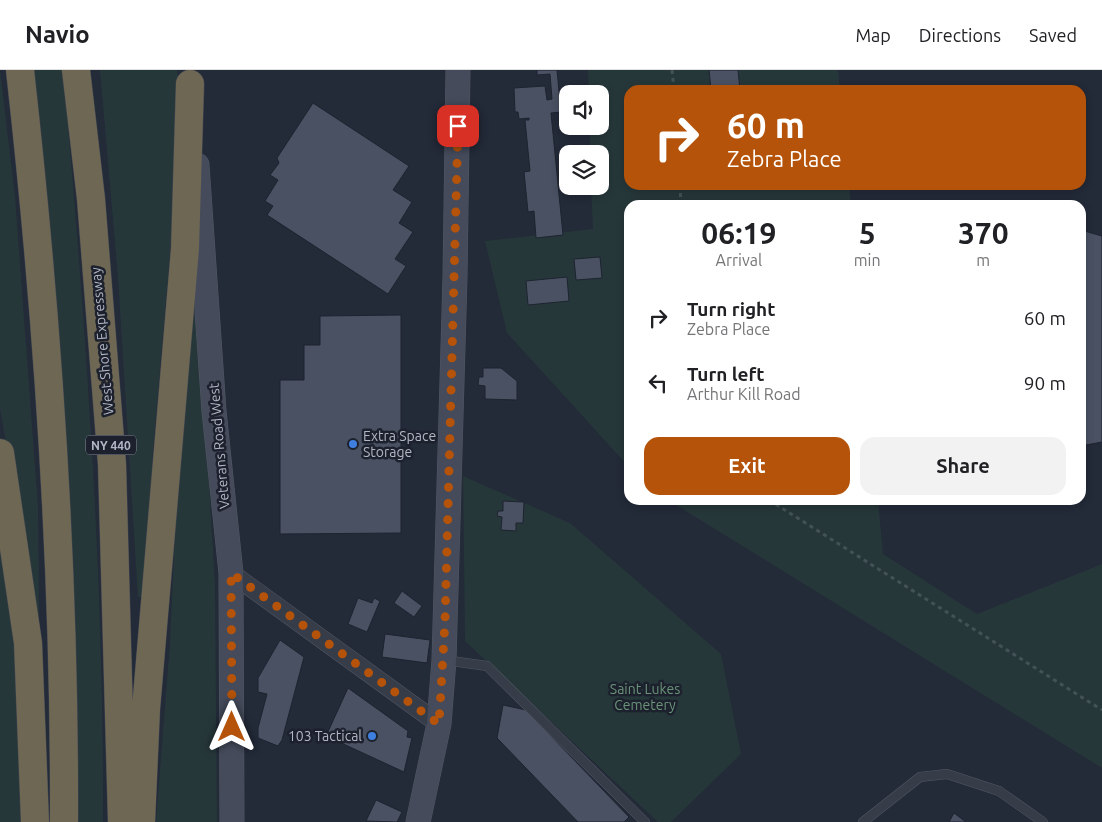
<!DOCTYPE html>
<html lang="en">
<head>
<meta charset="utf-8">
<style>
	:root { --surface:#fff; --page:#f2f2f2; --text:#202124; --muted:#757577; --line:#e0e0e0; --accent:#b45309 }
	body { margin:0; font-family:Ubuntu,sans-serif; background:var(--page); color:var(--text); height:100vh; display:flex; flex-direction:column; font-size:19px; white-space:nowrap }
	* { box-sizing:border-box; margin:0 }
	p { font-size:16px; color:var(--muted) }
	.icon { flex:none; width:28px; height:28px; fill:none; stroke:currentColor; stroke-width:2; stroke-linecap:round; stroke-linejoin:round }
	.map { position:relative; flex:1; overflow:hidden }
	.details { position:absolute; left:624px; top:130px; width:462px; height:305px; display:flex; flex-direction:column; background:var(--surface); border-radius:15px; box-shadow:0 2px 8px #0003 }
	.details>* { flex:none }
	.top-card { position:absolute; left:624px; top:15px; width:462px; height:105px; border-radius:15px; box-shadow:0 2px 8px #0003; background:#b45309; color:#fff; overflow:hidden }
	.tools { position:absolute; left:559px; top:15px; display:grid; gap:10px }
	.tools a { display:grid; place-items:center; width:50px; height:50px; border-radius:10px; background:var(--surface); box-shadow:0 2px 8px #0003; font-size:25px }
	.pin { position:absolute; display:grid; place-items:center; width:42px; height:42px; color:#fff; margin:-21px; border-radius:10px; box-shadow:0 2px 8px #0006 }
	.me { position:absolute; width:55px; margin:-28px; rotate:0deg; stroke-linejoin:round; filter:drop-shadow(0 0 4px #0008) }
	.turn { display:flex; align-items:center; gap:18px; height:105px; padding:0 20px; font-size:22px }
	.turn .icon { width:65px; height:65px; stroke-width:2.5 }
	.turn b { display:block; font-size:35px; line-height:42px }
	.eta { display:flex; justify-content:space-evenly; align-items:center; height:85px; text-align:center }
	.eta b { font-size:30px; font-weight:600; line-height:35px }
	.primary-button { display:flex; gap:10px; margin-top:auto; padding:10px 20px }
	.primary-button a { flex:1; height:58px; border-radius:15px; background:var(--accent); color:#fff; font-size:20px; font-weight:600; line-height:58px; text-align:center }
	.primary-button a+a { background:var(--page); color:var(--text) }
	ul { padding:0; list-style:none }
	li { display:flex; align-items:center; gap:15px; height:65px; padding:0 20px }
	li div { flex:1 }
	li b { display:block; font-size:19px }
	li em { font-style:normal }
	header { display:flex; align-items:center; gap:30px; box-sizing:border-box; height:70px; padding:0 25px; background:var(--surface); border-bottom:1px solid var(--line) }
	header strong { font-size:24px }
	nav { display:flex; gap:28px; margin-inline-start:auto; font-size:18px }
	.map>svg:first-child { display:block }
	.green { fill:#26373a }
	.building { fill:#495162; stroke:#1e232f }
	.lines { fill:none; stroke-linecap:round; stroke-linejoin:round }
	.lane-casing { stroke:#525763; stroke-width:10 }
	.street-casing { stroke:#525763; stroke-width:19 }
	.secondary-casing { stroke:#525763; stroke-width:25 }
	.highway-casing { stroke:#3f4450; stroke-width:29 }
	.path { stroke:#435256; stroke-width:3; stroke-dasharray:4 4; stroke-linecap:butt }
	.lane { stroke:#373c49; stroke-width:9 }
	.street { stroke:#373c49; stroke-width:18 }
	.secondary { stroke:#454b5b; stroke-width:24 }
	.highway { stroke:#6e6754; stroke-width:28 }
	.route { stroke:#b45309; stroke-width:9; stroke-dasharray:0 16.2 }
	.shop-dot { fill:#3f7fe0; stroke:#1c212d; stroke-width:2 }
	.labels { text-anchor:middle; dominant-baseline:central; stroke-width:5; stroke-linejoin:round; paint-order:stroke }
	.shield { fill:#1c212d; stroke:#858a97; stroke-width:1 }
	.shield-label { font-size:12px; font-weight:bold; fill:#b2b7c5 }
	.street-label { font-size:14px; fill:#b2b7c5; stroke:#1c212d }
	.poi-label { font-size:14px; fill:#b2b7c5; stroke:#1c212d; text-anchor:start }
	.park-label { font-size:14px; fill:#6a9478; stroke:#1c212d }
</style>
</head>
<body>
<header>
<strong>Navio</strong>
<nav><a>Map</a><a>Directions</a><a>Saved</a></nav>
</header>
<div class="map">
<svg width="1102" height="752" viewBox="0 0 1102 752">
	<rect width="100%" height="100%" fill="#232a38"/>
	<path class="green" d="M0,0l15,126 23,311 2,183 -24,-192 -16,-89z
		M33,0h29l3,20c21,243 39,488 38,732h-28z
		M100,0h77l4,29 -1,38 -27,313 -5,148 -10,-1 -20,-320z
		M588,0h250l2,20h-211v95h220l2,20h-222v262l-122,-134 -22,-92 108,-12 -2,-43h9v-32h-10v-28h10v-32h-11z
		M194,207l3,2 18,306 2,237h-61l14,-180 11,-243z
		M463,406l107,47 151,131 20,100 -70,68h-13l-193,-181z
		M668,430h210l5,54 94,60 125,-50v204z
		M0,464l21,146 2,142h-23z"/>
	<path class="building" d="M537,0h20l4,42 -10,1 12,122 -27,3 -2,-27 -6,1 -4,-40 6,-1 -5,-51h4v-2l-10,1 -1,-7h-3l-1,-24 31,-2 2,14 5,-1 -2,-25 -13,1z
		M709,0h29l2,20h-29z
		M313,33l96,63 -16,24 19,12 -13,21 14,9 -18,27 11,7 -18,28 -121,-79 6,-9 -8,-5 13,-21 -8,-5 9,-12 -2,-5z
		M1081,160l21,6v206l-21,4z
		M600,187l2,21 -26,2 -2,-21z
		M567,207l2,24 -41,4 -2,-24z
		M401,245v218l-121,1v-154h24v-35h16v-29z
		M483,298h18l16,13v19l-32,-1v-13l-7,-1 1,-8h4z
		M503,431l21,1 -1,21h-7v8l-15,-1 1,-13 -5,-1 1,-5h5z
		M402,521l20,15 -8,11 -20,-14z
		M358,528l14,5 2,-5 6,3 -13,31 -19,-8z
		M385,564l45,6 -3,23 -45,-6z
		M280,570l24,17 -22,83 -4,6 -20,-8v-10l9,-34 -9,-2v-14z
		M348,618l60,43 -1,6 5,1 -8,34 -78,-36z
		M503,635l23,5 103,107 -5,5h-46l-81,-84z
		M376,730l26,12 -5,10 -31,-1z
		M954,743l12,9h-17z"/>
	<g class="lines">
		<defs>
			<path id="lane" d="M444,590l43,6 158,156
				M863,752l57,-45 27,-3 52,17 44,31"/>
			<path id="street" d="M231,503l208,151"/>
			<path id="secondary" d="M197,95l17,246 17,162 1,249
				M418,752l21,-98 5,-64 11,-383 3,-207"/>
			<path id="highway" d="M20,0c28,250 45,500 44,752
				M76,0l15,129 21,265 10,358
				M0,383l28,190 7,179
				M141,752l5,-113 39,-460 5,-165"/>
		</defs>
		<use href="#lane" class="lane-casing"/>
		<use href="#street" class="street-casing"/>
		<use href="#secondary" class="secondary-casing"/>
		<use href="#highway" class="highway-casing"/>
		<path class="path" d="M672,0l2,20
			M680,115l1,20
			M769,430l333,210"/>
		<use href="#lane" class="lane"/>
		<use href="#street" class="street"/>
		<use href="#secondary" class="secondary"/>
		<use href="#highway" class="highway"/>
	</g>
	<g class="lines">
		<path class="route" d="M232,657l-1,-154 208,151 6,-102 13,-496"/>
	</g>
	<g class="shop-dot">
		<circle cx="353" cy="374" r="5"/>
		<circle cx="372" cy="666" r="5"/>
	</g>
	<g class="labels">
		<rect class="shield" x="86" y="365.5" width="50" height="19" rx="4"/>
		<g class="shield-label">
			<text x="111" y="375">NY 440</text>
		</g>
		<g class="street-label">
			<text transform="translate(102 271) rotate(-95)">West Shore Expressway</text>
			<text transform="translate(219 376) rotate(-95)">Veterans Road West</text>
		</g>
		<g class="poi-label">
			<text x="363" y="366">Extra Space<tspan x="363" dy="16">Storage</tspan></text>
			<text x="362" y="666" text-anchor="end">103 Tactical</text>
		</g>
		<g class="park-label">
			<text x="645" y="619">Saint Lukes<tspan x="645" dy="16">Cemetery</tspan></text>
		</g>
	</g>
</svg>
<div class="tools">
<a><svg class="icon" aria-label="sound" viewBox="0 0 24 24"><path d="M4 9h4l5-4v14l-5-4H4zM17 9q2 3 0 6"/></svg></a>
<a><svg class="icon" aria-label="layers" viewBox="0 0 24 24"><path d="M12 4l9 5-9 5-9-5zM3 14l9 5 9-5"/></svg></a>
</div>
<div class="pin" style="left:458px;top:56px;background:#d93025"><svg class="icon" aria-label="arrive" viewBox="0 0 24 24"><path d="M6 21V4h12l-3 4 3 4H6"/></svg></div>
<svg class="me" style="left:232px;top:657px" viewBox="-20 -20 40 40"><path d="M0-17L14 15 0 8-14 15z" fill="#b45309" stroke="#fff" stroke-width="4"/></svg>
<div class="top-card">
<div class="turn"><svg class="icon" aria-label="right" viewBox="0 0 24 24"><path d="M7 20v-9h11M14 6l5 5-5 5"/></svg><div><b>60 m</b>Zebra Place</div></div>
</div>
<section class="details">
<div class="eta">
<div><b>06:19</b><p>Arrival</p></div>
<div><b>5</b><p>min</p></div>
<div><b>370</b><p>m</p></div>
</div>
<ul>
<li><svg class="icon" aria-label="right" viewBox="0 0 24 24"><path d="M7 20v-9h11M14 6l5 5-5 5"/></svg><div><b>Turn right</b><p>Zebra Place</p></div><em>60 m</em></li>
<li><svg class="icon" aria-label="left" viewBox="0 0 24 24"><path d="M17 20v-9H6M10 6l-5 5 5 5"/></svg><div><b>Turn left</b><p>Arthur Kill Road</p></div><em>90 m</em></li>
</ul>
<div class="primary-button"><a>Exit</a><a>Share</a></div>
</section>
</div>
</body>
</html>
